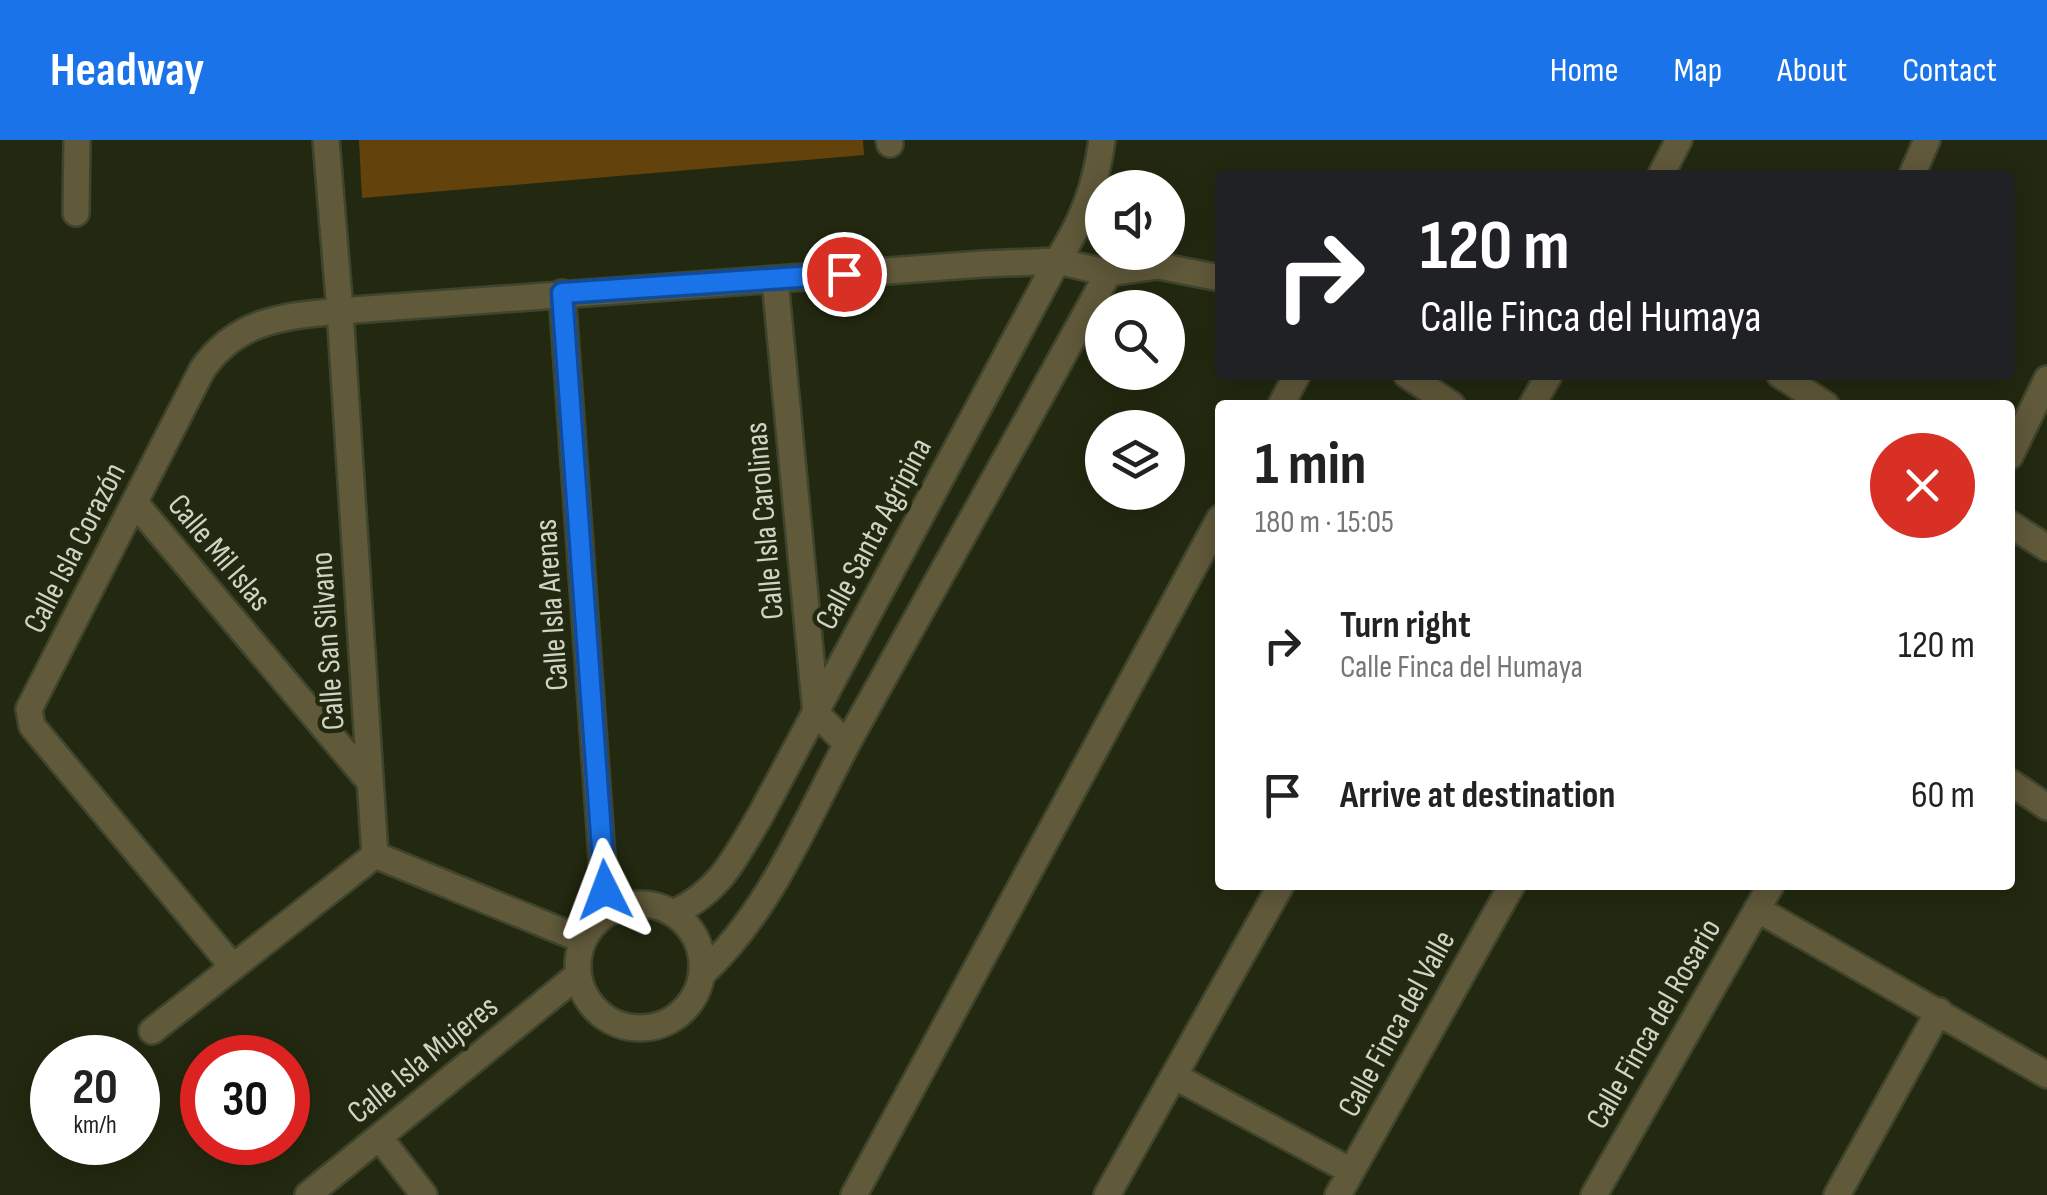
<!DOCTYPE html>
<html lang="en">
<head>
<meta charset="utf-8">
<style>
	:root { --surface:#fff; --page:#f2f2f2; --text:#222; --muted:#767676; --accent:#1a73e8 }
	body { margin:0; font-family:"Sofia Sans Condensed",sans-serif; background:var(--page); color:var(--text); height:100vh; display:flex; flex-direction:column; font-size:38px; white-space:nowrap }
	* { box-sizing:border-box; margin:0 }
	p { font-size:32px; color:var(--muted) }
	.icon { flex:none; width:55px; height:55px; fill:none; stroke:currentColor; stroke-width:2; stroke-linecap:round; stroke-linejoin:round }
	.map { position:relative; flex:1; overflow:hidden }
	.sheet { position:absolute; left:1215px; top:260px; width:800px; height:490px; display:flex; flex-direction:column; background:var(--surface); border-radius:10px; box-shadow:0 5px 25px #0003 }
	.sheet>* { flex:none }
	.top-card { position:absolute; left:1215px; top:30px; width:800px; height:210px; border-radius:10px; box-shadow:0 5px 25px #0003; background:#202124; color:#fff; overflow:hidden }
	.controls { position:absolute; left:1085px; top:30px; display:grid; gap:20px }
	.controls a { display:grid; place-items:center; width:100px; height:100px; border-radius:50%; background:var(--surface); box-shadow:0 5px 25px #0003; font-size:50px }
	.speed { position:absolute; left:30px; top:895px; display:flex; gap:20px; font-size:50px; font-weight:700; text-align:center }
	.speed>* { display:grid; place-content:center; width:130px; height:130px; border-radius:50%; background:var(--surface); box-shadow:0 5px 25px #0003; line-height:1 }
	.speed small { font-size:25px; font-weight:400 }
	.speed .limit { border:15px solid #d22; background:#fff; color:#111 }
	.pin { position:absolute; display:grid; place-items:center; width:85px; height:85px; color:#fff; margin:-42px; border:5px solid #fff; border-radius:50%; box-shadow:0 2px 10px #0007 }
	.me { position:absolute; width:110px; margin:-55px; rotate:357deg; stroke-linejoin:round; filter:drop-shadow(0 0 8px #0008) }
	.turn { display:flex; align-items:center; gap:35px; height:210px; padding:0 40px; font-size:45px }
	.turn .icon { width:130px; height:130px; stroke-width:2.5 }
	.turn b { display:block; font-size:70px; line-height:85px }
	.round { display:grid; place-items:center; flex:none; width:105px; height:105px; border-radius:52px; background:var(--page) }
	.overview { display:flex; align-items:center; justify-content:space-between; height:170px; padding:0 40px }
	h1 { font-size:60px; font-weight:700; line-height:75px }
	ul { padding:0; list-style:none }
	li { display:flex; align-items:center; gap:30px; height:150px; padding:0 40px }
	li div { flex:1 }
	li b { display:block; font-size:38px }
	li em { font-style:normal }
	header { display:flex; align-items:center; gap:60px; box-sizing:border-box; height:140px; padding:0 50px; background:var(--accent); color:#fff }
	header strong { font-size:48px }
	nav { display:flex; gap:55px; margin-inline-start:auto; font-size:35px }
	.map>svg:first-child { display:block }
	.green { fill:#63430b }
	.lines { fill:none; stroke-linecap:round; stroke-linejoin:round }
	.minor-casing { stroke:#3f442d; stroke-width:30 }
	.minor { stroke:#60593a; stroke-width:25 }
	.route-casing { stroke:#114b97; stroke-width:25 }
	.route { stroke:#1a73e8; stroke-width:18 }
	.labels { text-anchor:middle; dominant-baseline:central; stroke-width:9; stroke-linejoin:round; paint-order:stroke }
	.street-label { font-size:32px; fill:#cfd4c5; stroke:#232910 }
</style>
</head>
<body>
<header>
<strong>Headway</strong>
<nav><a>Home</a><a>Map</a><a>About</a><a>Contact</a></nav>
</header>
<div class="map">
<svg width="2047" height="1055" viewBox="0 0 2047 1055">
	<rect width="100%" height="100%" fill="#232910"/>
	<path class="green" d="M359,0h504l1,15 -502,43z"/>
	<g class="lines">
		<defs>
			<path id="minor" d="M889,0l1,4
				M1661,35l18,-35
				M1912,35l15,-35
				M76,73l1,-73
				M775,140l41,433 31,31
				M562,153l44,620
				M1407,235l45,30
				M1780,235l46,30
				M1281,265l16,-30
				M1532,265l17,-30
				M2010,316l37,-77
				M135,363l235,279
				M2010,384l37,24
				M2010,642l37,25
				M375,715l208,85
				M578 826a62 62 0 1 1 124 0a62 62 0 1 1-124 0Z
				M1757,769l290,166
				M674,773c47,-23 60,-54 86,-97l297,-555c25,-38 39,-75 45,-121
				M233,827l-201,-241 -3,-17 173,-339c34,-50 82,-54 138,-59l643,-47 74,-3 52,12 49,-7 62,12
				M702,834c71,-65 106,-160 152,-243 89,-159 178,-319 266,-479
				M152,891l223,-176 -35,-544 -14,-171
				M1174,936l177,95
				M379,997l45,58
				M308,1055l270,-220
				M854,1055l366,-677
				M1107,1055l174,-310
				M1338,1055l174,-310
				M1594,1055l177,-310
				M1837,1055l102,-184"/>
		</defs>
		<use href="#minor" class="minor-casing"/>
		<use href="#minor" class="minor"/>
	</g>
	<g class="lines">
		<defs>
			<path id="route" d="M605,750l-43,-597 282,-19"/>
		</defs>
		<use href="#route" class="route-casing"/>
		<use href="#route" class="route"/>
	</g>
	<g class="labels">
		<g class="street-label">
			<text transform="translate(765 381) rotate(-95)">Calle Isla Carolinas</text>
			<text transform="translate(874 394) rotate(-62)">Calle Santa Agripina</text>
			<text transform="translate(75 408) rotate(-63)">Calle Isla Corazón</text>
			<text transform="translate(219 413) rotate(50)">Calle Mil Islas</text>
			<text transform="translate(552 465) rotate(-94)">Calle Isla Arenas</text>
			<text transform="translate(328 501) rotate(-94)">Calle San Silvano</text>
			<text transform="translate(1397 884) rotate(-61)">Calle Finca del Valle</text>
			<text transform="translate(1654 884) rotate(-60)">Calle Finca del Rosario</text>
			<text transform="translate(423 920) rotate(-39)">Calle Isla Mujeres</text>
		</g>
	</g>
</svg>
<div class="controls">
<a><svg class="icon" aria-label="sound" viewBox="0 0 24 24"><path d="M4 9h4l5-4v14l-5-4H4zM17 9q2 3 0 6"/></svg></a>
<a><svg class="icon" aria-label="search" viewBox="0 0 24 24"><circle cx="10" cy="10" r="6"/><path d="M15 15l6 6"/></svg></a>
<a><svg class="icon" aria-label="layers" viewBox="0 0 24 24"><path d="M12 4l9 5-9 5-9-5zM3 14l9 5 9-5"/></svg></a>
</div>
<div class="speed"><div>20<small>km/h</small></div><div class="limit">30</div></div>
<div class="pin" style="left:844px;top:134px;background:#d93025"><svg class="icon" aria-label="arrive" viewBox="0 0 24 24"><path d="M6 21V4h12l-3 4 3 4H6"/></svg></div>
<svg class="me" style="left:605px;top:750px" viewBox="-20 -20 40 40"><path d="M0-17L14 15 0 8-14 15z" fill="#1a73e8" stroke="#fff" stroke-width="4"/></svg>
<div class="top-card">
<div class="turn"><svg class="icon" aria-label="right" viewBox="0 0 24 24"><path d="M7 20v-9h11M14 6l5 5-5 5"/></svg><div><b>120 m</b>Calle Finca del Humaya</div></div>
</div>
<section class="sheet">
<div class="overview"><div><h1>1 min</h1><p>180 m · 15:05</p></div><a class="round" style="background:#d93025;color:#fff"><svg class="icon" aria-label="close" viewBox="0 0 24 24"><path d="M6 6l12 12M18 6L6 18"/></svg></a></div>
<ul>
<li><svg class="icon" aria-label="right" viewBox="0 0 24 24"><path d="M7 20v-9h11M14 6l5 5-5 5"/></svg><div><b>Turn right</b><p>Calle Finca del Humaya</p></div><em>120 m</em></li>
<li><svg class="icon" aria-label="arrive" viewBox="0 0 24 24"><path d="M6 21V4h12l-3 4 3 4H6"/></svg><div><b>Arrive at destination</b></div><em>60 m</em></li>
</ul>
</section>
</div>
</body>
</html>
